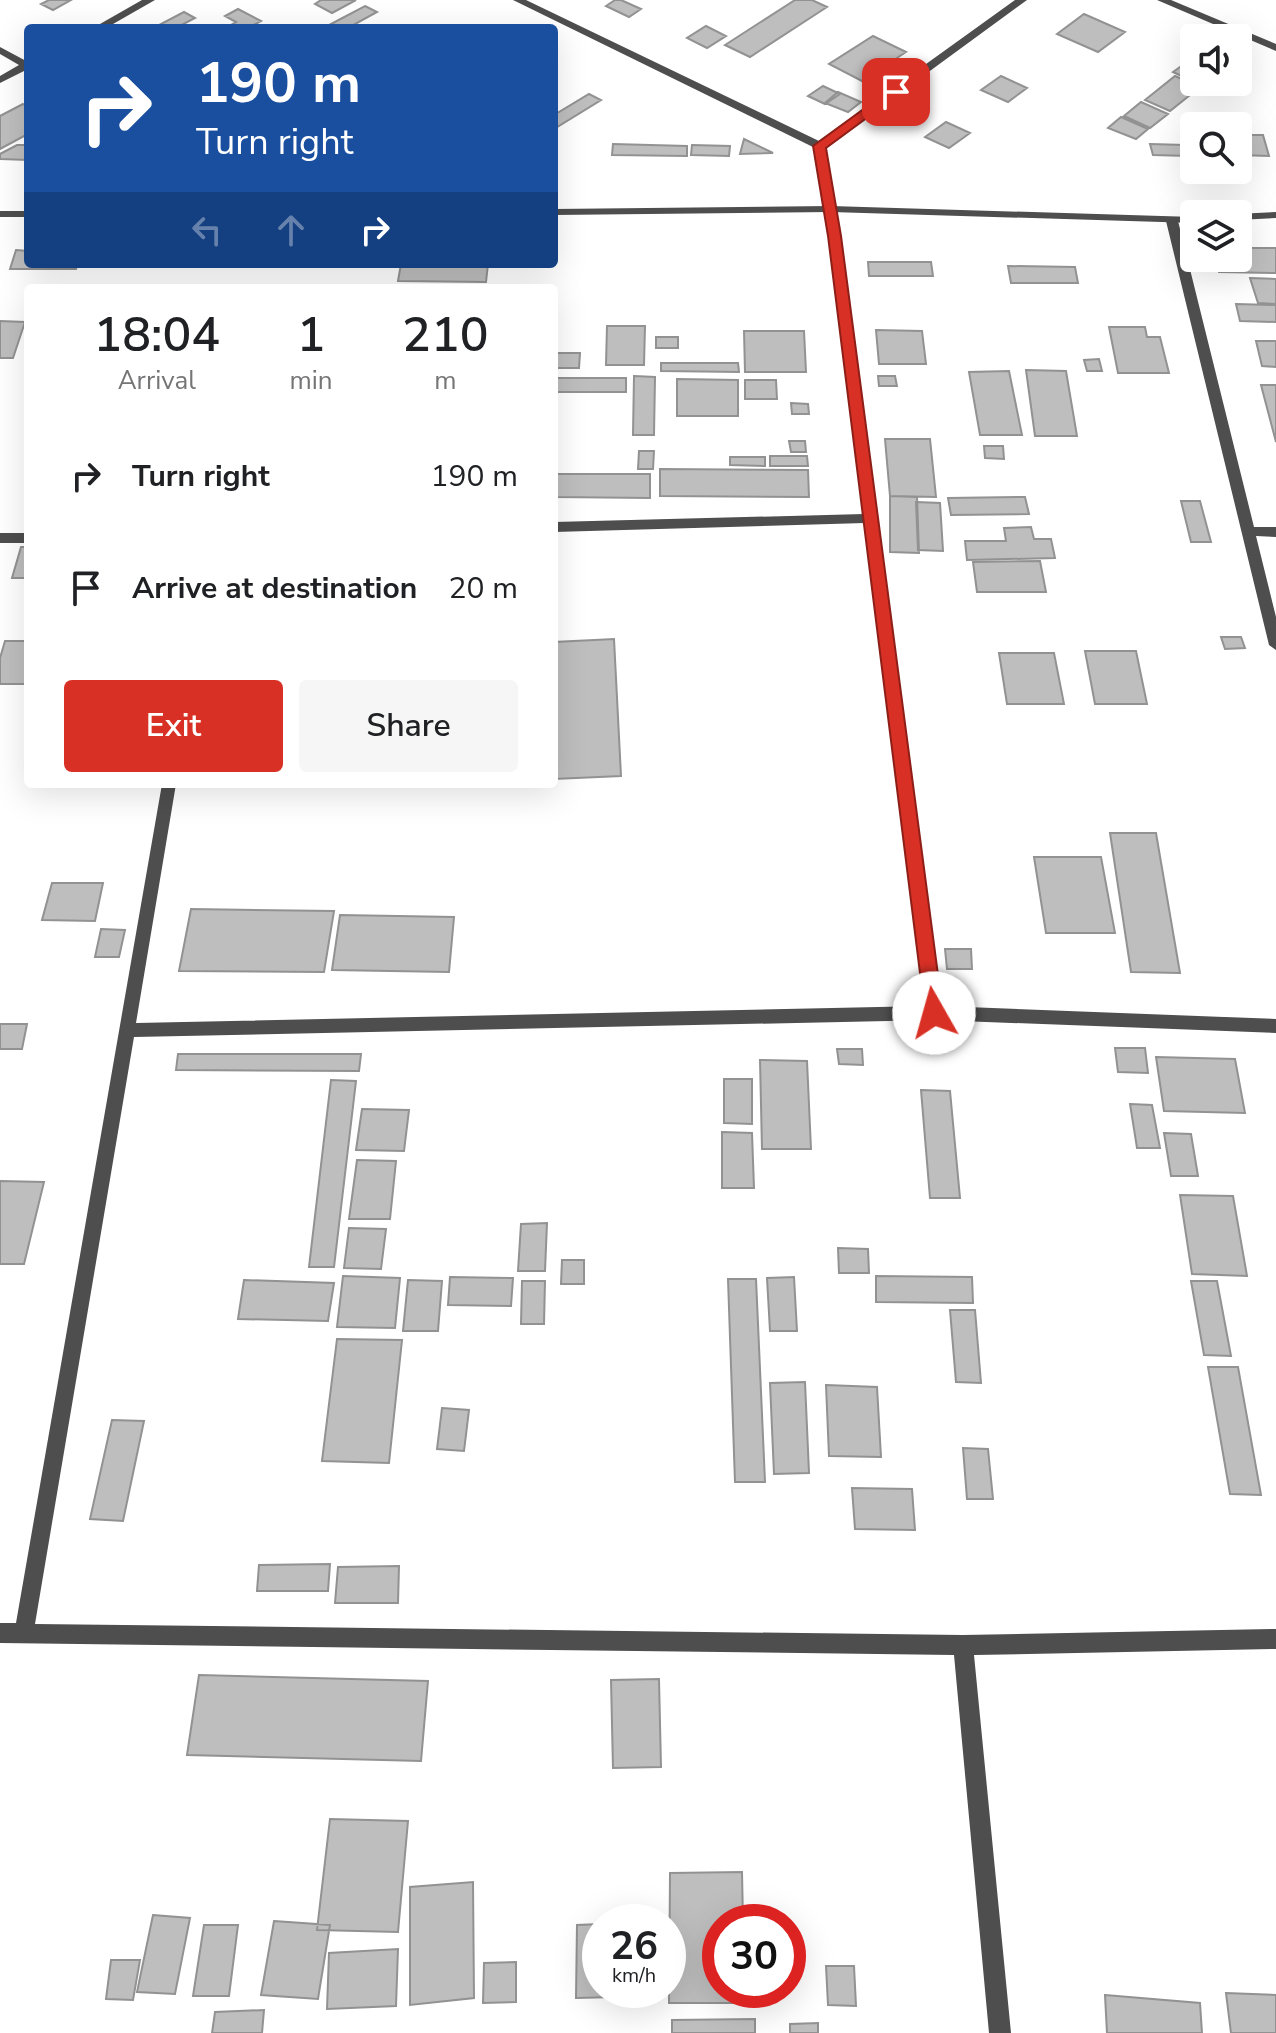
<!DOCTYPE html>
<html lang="en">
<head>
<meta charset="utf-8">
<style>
	:root { --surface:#fff; --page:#f6f6f6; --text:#202124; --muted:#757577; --accent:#d93025 }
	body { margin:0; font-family:"Nunito Sans",sans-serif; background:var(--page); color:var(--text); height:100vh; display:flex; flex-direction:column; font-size:30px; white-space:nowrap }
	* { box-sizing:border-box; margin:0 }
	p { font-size:26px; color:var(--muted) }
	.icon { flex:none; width:44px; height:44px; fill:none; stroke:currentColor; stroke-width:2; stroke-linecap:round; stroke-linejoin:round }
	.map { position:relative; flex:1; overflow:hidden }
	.sheet { position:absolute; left:24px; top:284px; width:534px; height:504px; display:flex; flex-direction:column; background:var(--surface); border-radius:8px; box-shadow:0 8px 32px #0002 }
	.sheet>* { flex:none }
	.top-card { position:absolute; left:24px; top:24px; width:534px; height:244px; border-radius:8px; box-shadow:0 8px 32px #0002; background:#1a4fa0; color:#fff; overflow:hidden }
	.fabs { position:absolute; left:1180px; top:24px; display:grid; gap:16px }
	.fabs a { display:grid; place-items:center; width:72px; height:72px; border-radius:8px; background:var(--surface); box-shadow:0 8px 32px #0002; font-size:40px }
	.speed { position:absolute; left:582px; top:1904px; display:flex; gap:16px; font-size:40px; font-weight:700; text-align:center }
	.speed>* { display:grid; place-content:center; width:104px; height:104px; border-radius:50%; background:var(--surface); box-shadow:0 8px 32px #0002; line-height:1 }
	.speed small { font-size:20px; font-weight:400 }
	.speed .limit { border:12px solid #d22; background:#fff; color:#111 }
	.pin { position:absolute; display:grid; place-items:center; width:68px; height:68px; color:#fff; margin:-34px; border-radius:16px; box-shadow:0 4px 12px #0006 }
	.me { position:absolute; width:88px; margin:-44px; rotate:353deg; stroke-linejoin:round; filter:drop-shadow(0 0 6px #0008) }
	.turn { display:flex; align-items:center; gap:28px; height:168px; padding:0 40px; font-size:36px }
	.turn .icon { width:104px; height:104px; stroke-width:2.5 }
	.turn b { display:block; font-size:56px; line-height:68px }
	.lanes { display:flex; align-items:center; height:76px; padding:0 40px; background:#0003; justify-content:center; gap:40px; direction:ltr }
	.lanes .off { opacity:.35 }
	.eta { display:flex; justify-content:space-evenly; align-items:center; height:136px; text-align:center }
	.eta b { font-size:48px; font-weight:600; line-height:56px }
	.button { display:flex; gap:16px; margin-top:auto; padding:16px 40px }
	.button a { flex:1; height:92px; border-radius:8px; background:var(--accent); color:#fff; font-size:32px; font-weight:600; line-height:92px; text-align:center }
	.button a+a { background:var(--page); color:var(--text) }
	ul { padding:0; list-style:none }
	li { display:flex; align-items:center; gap:24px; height:112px; padding:0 40px }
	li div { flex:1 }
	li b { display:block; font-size:30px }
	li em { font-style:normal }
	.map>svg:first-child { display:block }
	.building { fill:#bebebe; stroke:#929292; stroke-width:2 }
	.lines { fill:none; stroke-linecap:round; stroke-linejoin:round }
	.minor { fill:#4e4e4e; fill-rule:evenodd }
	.tertiary { fill:#4e4e4e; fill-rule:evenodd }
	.route { fill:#d93025; stroke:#8d1f18; stroke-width:2 }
</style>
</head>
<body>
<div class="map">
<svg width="1276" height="2033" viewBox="0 0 1276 2033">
	<rect width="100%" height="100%" fill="#fff"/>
	<path class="building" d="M49,0h22l-18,10 -12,-6z
		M321,0h35l-24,13 -17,-9z
		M615,0h6l20,9 -12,8 -23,-11z
		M795,0h17l15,7 -77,50 -25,-12z
		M365,6l12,6 -29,16 -17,-4z
		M238,9l23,12 -13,7 -19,-2 7,-4 -11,-6z
		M184,12l11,6 -19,10 -19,-2z
		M1084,14l41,18 -27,20 -41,-18z
		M706,26l20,10 -19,12 -20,-10z
		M873,36l33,16 -44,29 -33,-17z
		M1194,57v25l-21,-10z
		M1001,76l26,12 -19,14 -27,-12z
		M1175,76l25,11 -30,24 -25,-11z
		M823,86l17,8 -15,10 -17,-8z
		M838,92l23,10 -13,10 -23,-9z
		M589,94l12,6 -47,29v-14z
		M1141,102l27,12 -18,14 -26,-12z
		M23,104l5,3v27l-28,15v-33z
		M1121,117l27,12 -12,10 -28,-11z
		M946,122l24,11 -21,15 -24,-11z
		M1238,135h25l6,21 -31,-1z
		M744,139l29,14 -33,1z
		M613,144l74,2v10l-75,-1z
		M1150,144l35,1 3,11 -35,-1z
		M17,145h11v15l-28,-1v-5z
		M692,145l38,1 -1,10 -38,-1z
		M1238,248h38v25l-57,-1 -4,-14h23z
		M16,250l12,1v13h50l-2,5h-66z
		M868,262h63l2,14h-64z
		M401,264h87l-2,18 -88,-1z
		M1008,266l67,1 3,16h-67z
		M1250,278l26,1v25l-18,-1z
		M1236,304l40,1v17l-36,-1z
		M0,321l25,1 -12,36h-13z
		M607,326h38l-1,39h-38z
		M1109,327h36l2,10h13l9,36h-51z
		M876,330l46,1 4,33h-47z
		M744,331h60l2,41h-61z
		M656,337h22v11h-22z
		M1256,341h20v26l-14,-1z
		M554,353h26l-1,15h-25z
		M1099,359l3,12h-15l-3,-11z
		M661,363h77l1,9 -78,-1z
		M1026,370l40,1 11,65h-42z
		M1009,371l13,64h-42l-11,-63z
		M634,376l21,1 -1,58h-21z
		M878,376h17l2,10h-18z
		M554,378h72v14h-72z
		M677,379l61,1v36h-61z
		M745,380h31l1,19h-32z
		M1261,385h15v57z
		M791,403l17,1 1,10h-17z
		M885,439h45l6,58 -46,-1z
		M789,441h16l1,11h-15z
		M984,446h19l1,13 -19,-1z
		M639,451h15l-1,18h-15z
		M770,456h37l1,10h-38z
		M730,457h35v9l-35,-1z
		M660,469l148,1 1,27 -149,-1z
		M554,474h96v24l-96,-1z
		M890,496l27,1 2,56 -29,-1z
		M1025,497l4,17 -78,1 -3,-17z
		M1181,501h19l11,41h-20z
		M916,502l24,1 3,48 -25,-1z
		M1031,527l3,12h17l4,19 -88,2 -2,-19h41l-2,-13z
		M21,547h7v31h-16z
		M1040,561l6,31h-69l-4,-30z
		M1221,637h20l4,11 -20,1z
		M614,639l7,137 -67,3v-137z
		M5,641h23v43h-28v-26z
		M1085,651h51l11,53h-52z
		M999,653h55l10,51h-57z
		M1110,833h46l24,140 -49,-1z
		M1034,857h67l14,76h-69z
		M52,883h51l-8,38 -53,-1z
		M191,909l143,2 -10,61 -145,-1z
		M340,915l114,2 -5,55 -117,-2z
		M101,929l24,1 -6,27h-24z
		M945,949h26l1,20h-25z
		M0,1024h27l-5,25h-22z
		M1115,1048h30l3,25 -30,-1z
		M837,1049h25l1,16 -24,-1z
		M178,1054h183l-2,17 -183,-1z
		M1156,1057l79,2 10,54 -81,-2z
		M760,1060l47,1 4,88h-49z
		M724,1079h28v45l-28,-1z
		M331,1080l25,1 -22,186h-25z
		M921,1090l29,1 10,107h-30z
		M1130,1104l22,1 8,43h-23z
		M362,1109l47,1 -5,41 -48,-1z
		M722,1132l30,1 2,55h-32z
		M1164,1133l27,1 7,42h-27z
		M357,1160l39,1 -6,58h-41z
		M0,1181l44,1 -20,82h-24z
		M1180,1195l53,1 14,80 -55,-2z
		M547,1223l-2,48h-27l3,-47z
		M349,1228l37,1 -5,40 -37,-1z
		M838,1248l30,1 1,24h-30z
		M562,1260h22v24h-23z
		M343,1276l57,2 -5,50 -58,-1z
		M876,1276l96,1 1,26 -97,-1z
		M450,1277l63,1 -2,28 -63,-1z
		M794,1277l3,54h-27l-3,-53z
		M728,1279h28l9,203h-30z
		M244,1280l90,3 -6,38 -90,-2z
		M408,1280l34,1 -4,50h-35z
		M522,1281h23l-1,43h-23z
		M1191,1281h26l14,75 -27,-1z
		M950,1310h25l6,73 -25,-1z
		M337,1339l65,1 -13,123 -67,-2z
		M1208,1367h30l23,128 -31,-1z
		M805,1382l4,91 -35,1 -4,-91z
		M826,1385l51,2 4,70 -52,-1z
		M442,1408l27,2 -5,41 -27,-2z
		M112,1420l32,1 -21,100 -33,-2z
		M963,1448l25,1 5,50h-26z
		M852,1488l60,1 3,41 -60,-1z
		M330,1564l-2,27h-71l2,-26z
		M399,1566l-1,37h-63l3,-36z
		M199,1675l229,6 -7,80 -234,-6z
		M659,1679l2,88 -48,1 -2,-88z
		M330,1819l78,2 -10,111 -81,-2z
		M742,1872l1,50h-23v68h25v13h-76l1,-130z
		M473,1882l1,116 -64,7v-118z
		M153,1915l37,3 -15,76 -38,-2z
		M274,1921l56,4 -12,74 -57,-4z
		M600,1924v66h58v6l-82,2 1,-73z
		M204,1925h34l-9,71h-36z
		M398,1949l-2,57 -69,3 2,-56z
		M111,1960h29l-7,40 -27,-1z
		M516,1962v40l-33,1 1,-40z
		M826,1966h28l2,40 -28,-1z
		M1226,1993l50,2v38h-45z
		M1105,1995l95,8 2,30h-95z
		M264,2010l-2,23h-50l3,-21z
		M755,2019v14h-83v-13z
		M818,2023v10h-28v-9z"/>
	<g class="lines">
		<path class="minor" d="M142,0h13l-49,28h-13z
			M513,0h13l293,141 196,-141h12l-201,147 15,89 100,770 335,13v14l-342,-13 -800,17 -99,587 928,11 313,-6v20l-302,6 37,378h-22l-35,-378 -954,-12v-20h16l146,-839h14l-40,239 789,-17 -60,-483 -311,9v-10l310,-8 -35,-278 -14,-88z
			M1157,0h14l105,44v7z
			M0,47l28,15v7l-28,14v-7l19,-11 -19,-11z
			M1172,218l6,3 76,306h22v10l-20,-1 20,81v33l-7,-5 -103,-424z
			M0,533h28v10h-28z"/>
		<path class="tertiary" d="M831,206l363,11v6l-363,-11 -277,3v-6z
			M0,211h28v6h-28z
			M1276,212v6l-38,2 -2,-6z"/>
	</g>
	<path class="route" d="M891,89l11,3 -76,56 15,88 102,777 -3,6h-13l-2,-6 -97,-777 -15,-90z"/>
</svg>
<div class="fabs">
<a><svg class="icon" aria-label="sound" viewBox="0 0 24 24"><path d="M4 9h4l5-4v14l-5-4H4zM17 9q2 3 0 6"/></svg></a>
<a><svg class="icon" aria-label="search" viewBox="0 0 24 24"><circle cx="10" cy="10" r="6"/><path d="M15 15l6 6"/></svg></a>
<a><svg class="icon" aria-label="layers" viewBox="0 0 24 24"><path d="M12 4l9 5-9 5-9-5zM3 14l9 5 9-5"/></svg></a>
</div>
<div class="speed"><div>26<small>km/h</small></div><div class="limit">30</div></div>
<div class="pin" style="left:896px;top:92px;background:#d93025"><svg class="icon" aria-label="arrive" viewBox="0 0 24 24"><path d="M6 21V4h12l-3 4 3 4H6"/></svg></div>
<svg class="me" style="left:934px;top:1013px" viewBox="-20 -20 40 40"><circle r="19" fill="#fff"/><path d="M0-13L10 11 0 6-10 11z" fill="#d93025"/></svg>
<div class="top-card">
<div class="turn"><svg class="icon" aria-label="right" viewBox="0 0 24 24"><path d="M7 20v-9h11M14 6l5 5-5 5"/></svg><div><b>190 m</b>Turn right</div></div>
<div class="lanes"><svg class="icon off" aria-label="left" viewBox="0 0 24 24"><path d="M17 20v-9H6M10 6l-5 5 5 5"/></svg><svg class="icon off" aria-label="ahead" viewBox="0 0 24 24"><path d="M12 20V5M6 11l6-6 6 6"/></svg><svg class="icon" aria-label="right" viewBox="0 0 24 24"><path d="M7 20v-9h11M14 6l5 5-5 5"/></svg></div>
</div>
<section class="sheet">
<div class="eta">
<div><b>18:04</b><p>Arrival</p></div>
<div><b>1</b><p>min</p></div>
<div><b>210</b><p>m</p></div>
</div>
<ul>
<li><svg class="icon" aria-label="right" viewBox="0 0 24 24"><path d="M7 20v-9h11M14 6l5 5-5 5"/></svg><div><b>Turn right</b></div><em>190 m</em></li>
<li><svg class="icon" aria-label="arrive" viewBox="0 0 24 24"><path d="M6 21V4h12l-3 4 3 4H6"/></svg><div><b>Arrive at destination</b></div><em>20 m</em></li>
</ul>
<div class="button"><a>Exit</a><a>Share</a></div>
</section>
</div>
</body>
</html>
